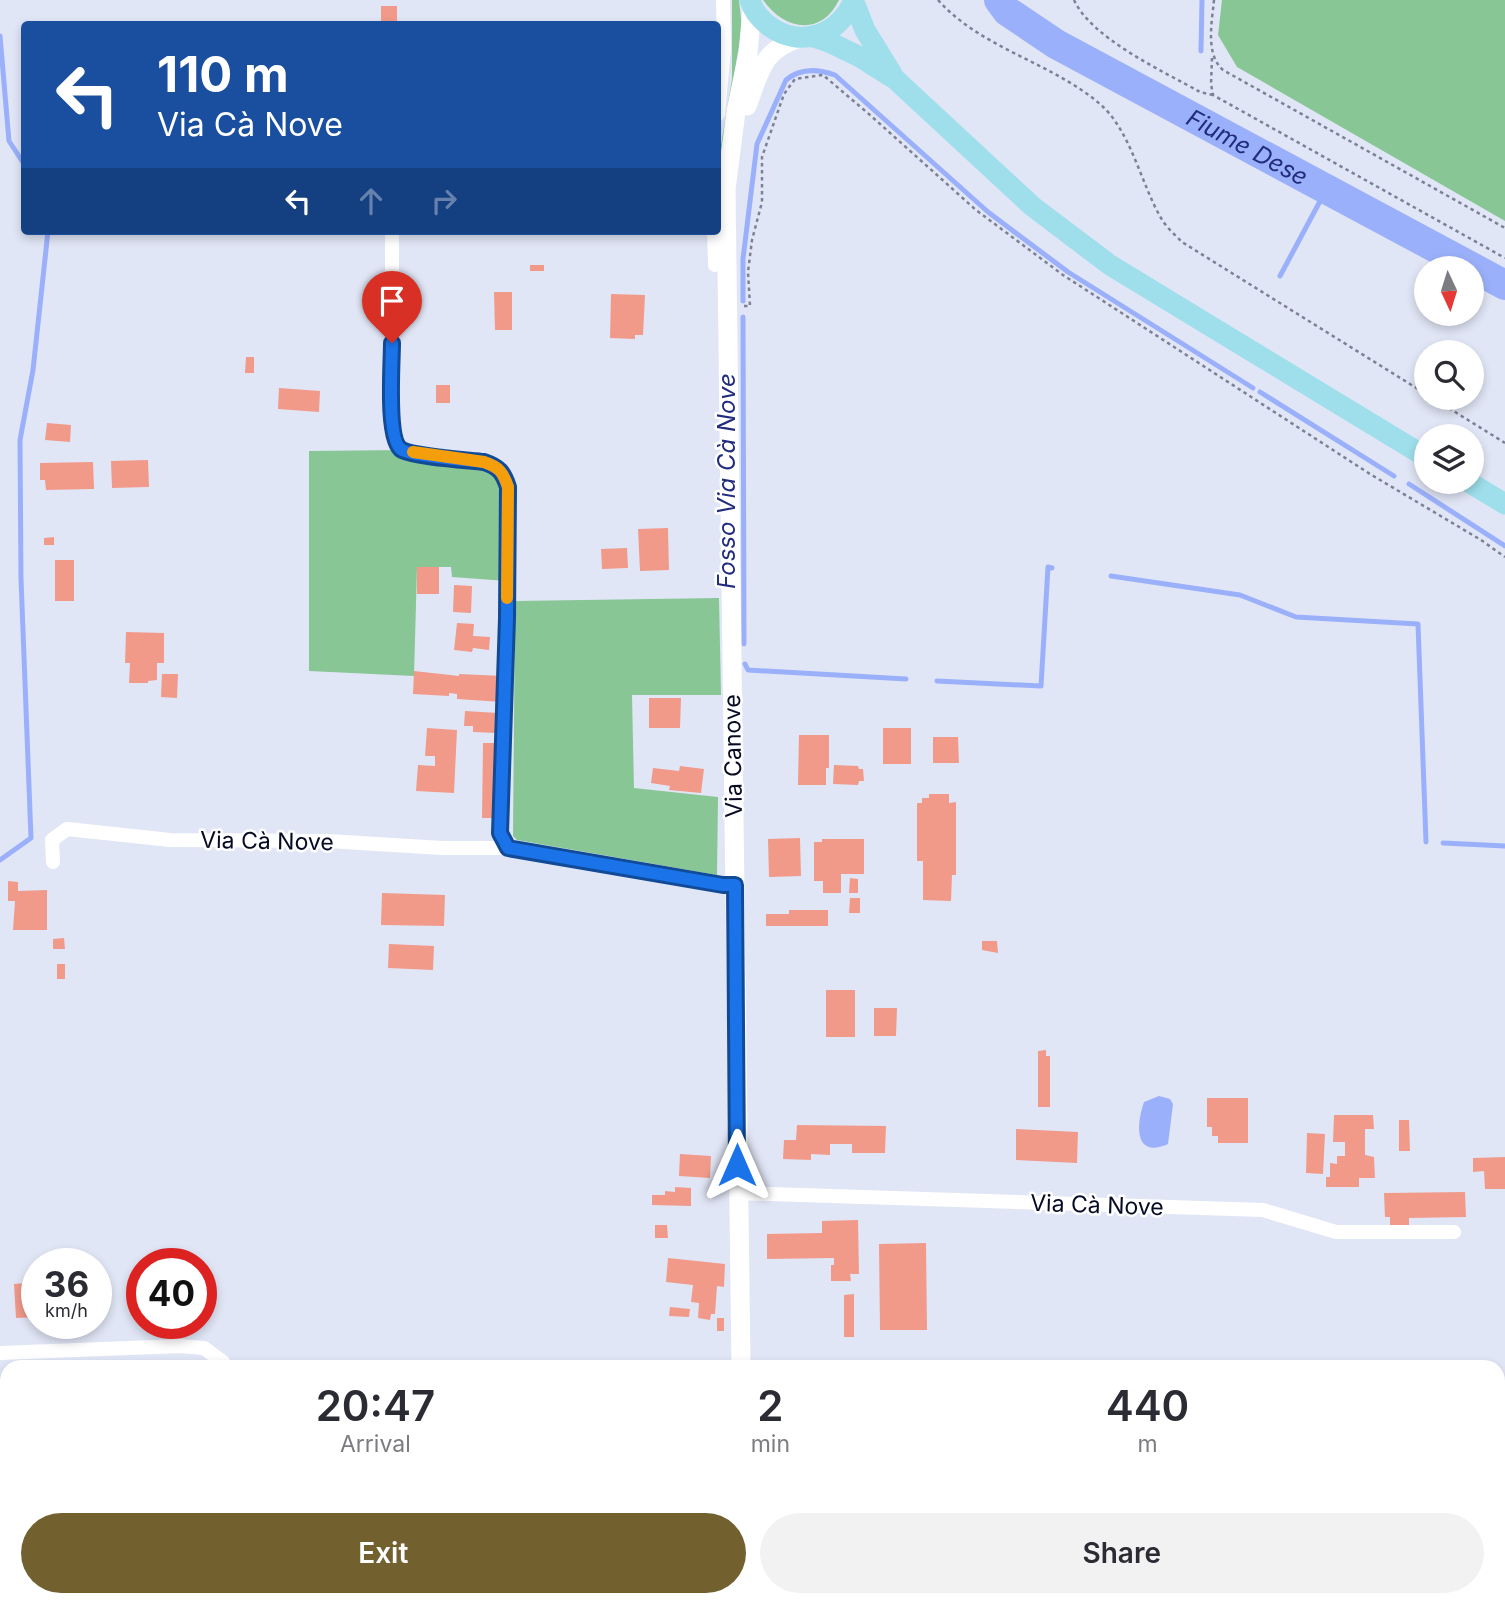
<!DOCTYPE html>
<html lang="en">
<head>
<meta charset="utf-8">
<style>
	:root { --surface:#fff; --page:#f2f2f3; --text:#2b2b33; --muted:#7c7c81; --accent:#72612f }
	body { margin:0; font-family:Inter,sans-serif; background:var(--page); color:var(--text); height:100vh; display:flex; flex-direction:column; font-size:26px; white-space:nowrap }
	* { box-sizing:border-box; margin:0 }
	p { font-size:23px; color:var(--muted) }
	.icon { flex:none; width:38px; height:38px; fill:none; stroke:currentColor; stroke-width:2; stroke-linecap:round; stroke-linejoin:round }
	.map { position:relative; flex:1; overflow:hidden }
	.side { position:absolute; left:0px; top:1360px; width:1505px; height:247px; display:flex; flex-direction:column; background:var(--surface); border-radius:21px 21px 0 0; box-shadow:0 4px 10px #0003 }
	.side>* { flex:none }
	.top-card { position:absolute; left:21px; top:21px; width:700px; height:214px; border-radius:7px; box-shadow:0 4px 10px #0003; background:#1a4fa0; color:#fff; overflow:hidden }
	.needle { width:46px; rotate:176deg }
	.controls { position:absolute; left:1414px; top:256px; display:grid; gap:14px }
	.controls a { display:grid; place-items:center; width:70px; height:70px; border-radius:50%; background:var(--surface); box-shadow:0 4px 10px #0003; font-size:35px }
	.speed { position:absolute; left:21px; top:1248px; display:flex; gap:14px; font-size:35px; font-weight:700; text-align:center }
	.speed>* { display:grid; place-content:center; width:91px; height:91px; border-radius:50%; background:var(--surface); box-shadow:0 4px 10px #0003; line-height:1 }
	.speed small { font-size:18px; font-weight:400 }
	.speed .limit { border:10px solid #d22; background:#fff; color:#111 }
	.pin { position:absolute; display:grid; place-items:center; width:60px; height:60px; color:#fff; margin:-72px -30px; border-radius:50% 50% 50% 0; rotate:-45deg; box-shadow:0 0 7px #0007 }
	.pin .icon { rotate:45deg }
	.me { position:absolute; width:77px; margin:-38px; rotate:0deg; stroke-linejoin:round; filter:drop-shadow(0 0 5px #0008) }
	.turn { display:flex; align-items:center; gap:24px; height:147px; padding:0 21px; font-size:32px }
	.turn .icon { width:91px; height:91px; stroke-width:2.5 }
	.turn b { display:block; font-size:49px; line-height:60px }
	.lanes { display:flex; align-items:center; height:66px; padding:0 21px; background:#0003; justify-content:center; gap:35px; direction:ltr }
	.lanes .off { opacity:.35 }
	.eta { display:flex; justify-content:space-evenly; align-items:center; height:119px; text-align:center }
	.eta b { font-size:42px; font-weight:600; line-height:49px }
	.button { display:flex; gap:14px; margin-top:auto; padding:14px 21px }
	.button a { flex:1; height:80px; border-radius:42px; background:var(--accent); color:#fff; font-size:28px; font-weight:600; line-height:80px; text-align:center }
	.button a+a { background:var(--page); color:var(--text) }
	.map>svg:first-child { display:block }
	.green { fill:#88c696 }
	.water { fill:#9bb0fa }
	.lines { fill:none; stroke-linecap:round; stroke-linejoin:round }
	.stream { stroke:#9bb0fa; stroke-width:5 }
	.river { stroke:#9bb0fa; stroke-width:30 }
	.building { fill:#f19a8a }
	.path { stroke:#7d8196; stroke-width:2.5; stroke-dasharray:3.5 3.5; stroke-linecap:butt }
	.street { stroke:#fff; stroke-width:14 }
	.secondary { stroke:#fff; stroke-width:19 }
	.primary { stroke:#9edfeb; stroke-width:21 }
	.route-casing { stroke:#114b97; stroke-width:18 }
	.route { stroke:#1a73e8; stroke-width:12 }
	.slow { stroke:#f59e0b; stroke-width:12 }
	.labels { text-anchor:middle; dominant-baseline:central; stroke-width:5; stroke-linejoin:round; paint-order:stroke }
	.street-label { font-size:23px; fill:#060a23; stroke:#fff }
	.water-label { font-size:24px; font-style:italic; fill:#212c7e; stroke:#fff }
</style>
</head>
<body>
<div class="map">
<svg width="1505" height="1605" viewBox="0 0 1505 1605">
	<rect width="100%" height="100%" fill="#e1e6f6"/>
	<path class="green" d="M732,0h7l3,28 -21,124 -1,-1 12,-72z
		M763,0h76c-18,37 -55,30 -76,0z
		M1222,0h283v221l-268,-154 -19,-32z
		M402,450l102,23 3,108 -55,-4 -1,-10h-34l-3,109 -105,-5v-220z
		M719,598l2,97h-89l2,93 84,9 -1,78 -200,-35 -4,-4 2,-235z"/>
	<path class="water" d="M1159,1096l11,3 3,5 -5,40c-34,15 -32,-19 -24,-42z"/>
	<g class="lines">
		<path class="stream" d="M0,36l9,105 15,23
			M1201,51l1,-51
			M1280,276l46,-86
			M743,301v-42l14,-115 29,-64c14,-12 32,-11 49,-5l153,137 80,60 185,116
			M743,317l1,327
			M1260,392l134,84
			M1409,484l96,62
			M1111,576l129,19 56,22 122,7 8,218
			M745,664l3,6 158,9
			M937,681l104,5 7,-119 4,1
			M1443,843l62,3
			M0,860l31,-22 -10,-259 -1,-139 13,-70 15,-139"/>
		<path class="river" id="s1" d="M999,0l8,11 49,33 449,241"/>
	</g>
	<path class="building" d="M381,6h16v18h-16z
		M530,265h14v6h-14z
		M494,292h18v38h-17z
		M611,294l34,1 -2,40h-8v4l-25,-1z
		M246,357h8v16h-9z
		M436,385h14v18h-14z
		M279,388l41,3 -1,21 -41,-3z
		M47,423l24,2 -1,17 -25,-2z
		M148,460l1,27 -37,1 -1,-27z
		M93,462l1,27 -48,1 -1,-10h-5v-17z
		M668,528l1,42 -29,1 -2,-42z
		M54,537v8h-10v-7z
		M627,548l1,20 -26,1 -1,-20z
		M55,560h19v41h-19z
		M417,567h22v27h-22z
		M454,585l18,1 -1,27 -18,-1z
		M457,623l17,1 -1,12 17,1 -1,13 -16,-2 -1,4 -18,-2z
		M126,632l38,1v30h-7v17l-9,1v2h-19l1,-20h-5z
		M414,671l45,5v-2l44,2 -1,26 -45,-3v-5l-8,-1v3l-36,-2z
		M162,674h16l-1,24 -16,-1z
		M649,698h32l-1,30h-31z
		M465,711l33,2 -1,20 -24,-1v-6h-9z
		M427,728l30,2 -3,63 -38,-2 2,-26 17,1v-10h-10z
		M883,728h28v36h-28z
		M799,735h30v33h-3v17h-28z
		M933,737h25l1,26h-26z
		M483,743h12l-2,75h-11z
		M834,765l24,1 1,3h4l1,12h-5l-1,4 -25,-1z
		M680,766l24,3 -3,24 -32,-3 1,-4 -19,-3 2,-15 26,3z
		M929,794h20v9l7,-1v73h-4l-1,26 -28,-1v-39h-6v-58h5v-5h7z
		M800,838l1,38 -32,1 -1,-38z
		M822,839h42v35h-23v19h-18v-12h-9v-39h8z
		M850,878l8,1v14h-9z
		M8,881l10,1v9l29,-1v40h-34l2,-29h-7z
		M382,893l63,2 -1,31 -63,-1z
		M850,898h10v15h-11z
		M789,910h39v16h-62v-12h23z
		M64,938l1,11h-12v-10z
		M982,941h15l1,12 -16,-3z
		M389,944l45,2 -1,24 -45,-2z
		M57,964h8v15h-8z
		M826,990h29v47h-29z
		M874,1008h23l-1,28h-22z
		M1046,1050v6h4v51h-12v-56z
		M1207,1098h41v45h-30v-7h-6v-9h-5z
		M1334,1115h39l1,14h-9v26l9,2 1,21h-16v9h-33v-10h4v-14l7,1v-8h8v-14h-12z
		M1399,1120h10l1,31h-11z
		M797,1125l89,1 -1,27h-33v-9h-22v11l-19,-1v6l-28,-1 1,-19h12z
		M1016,1129l62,3 -1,31 -61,-3z
		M1307,1133l18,1 -2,40 -17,-1z
		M680,1154l31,2 -1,22 -31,-2z
		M1505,1157v32h-20l-1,-18 -11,1v-14z
		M675,1187l16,1v18l-39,-1v-10h13v-4l10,1z
		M1465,1192l1,25 -57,1v7h-19v-8h-5l-1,-24z
		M858,1220l1,54h-9l1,7h-20v-16h3v-7l-67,1v-25l55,-1v-12z
		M655,1225h12l1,13h-13z
		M926,1243l1,87h-47l-1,-86z
		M668,1258l57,6 -1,23 -7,-1 -2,28h-4l-1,6 -12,-2 1,-15 -8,-1 2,-17 -27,-3z
		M37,1282v35l-21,1 -2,-34z
		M854,1294v43h-10v-42z
		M670,1307l20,2 -1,8 -20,-1z
		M717,1318h7v13h-7z"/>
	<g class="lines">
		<path class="path" d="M938,0c44,49 113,62 162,104 31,27 41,80 61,114 5,9 14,17 21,24l244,152
			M1074,0c18,39 89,71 126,92l13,3
			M1214,0c-2,22 -9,54 9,70l282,158
			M1212,58l-1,26 2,11 292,163
			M744,306h6l-2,-34 4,-32 10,-38v-45l22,-63 11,-15 28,-4 47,40 106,95 87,65 307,199 111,66 24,17
			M1431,397l74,46"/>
		<path class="street" d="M718,114l6,-66 -1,-48
			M392,231v196c1,6 3,16 8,21 9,8 69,12 84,14 15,5 19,10 24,25l-1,131 -7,215 8,15
			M714,231l1,34
			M53,862l-1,-22 15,-11 103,11 158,1 114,7h66l215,37h12
			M737,1193l526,17 73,22h118
			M0,1353l180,-7 24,2 19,14 1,5
			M231,1600v5"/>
		<path class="secondary" d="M747,106c13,-33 14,-56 53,-68
			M741,1367l-15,-1178 10,-78 12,-57 4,-46
			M744,1600v5"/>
		<path class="primary" d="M750,0c3,11 10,19 19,26 32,23 70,9 85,-26
			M854,2l11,28 27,44
			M814,37l15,5 31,15 35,22 137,127 78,59 316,192
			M1467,481l38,23"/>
	</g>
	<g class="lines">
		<defs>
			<path id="route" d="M392,343c0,19 -6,98 10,107 14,7 64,10 82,12 15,5 19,10 24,25l-1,131 -7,215 8,15 215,37h12l2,280"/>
		</defs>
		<use href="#route" class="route-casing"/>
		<use href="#route" class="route"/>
		<path class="slow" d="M413,452l71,10c15,5 19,10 24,25l-1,111"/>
	</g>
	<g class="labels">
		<g class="street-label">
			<text transform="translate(733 756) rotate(-91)">Via Canove</text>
			<text transform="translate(267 841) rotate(1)">Via Cà Nove</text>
			<text transform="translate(1097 1205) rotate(2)">Via Cà Nove</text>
		</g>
		<g class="water-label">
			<text stroke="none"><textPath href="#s1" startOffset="290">Fiume Dese</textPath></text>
			<text transform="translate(726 481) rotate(-90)">Fosso Via Cà Nove</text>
		</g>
	</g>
</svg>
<div class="controls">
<a><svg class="needle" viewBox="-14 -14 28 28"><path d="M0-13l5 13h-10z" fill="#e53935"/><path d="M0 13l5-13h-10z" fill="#7c7c81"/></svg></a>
<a><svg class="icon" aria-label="search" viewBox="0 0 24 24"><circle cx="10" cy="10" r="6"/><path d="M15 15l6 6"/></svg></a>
<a><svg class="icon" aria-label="layers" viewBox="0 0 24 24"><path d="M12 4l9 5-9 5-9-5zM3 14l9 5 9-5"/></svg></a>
</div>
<div class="speed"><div>36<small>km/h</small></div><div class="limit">40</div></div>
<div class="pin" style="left:392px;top:343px;background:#d93025"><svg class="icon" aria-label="arrive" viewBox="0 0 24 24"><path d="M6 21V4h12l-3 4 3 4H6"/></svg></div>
<svg class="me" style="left:737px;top:1165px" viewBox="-20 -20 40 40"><path d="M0-17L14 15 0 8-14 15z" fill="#1a73e8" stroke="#fff" stroke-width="4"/></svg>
<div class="top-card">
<div class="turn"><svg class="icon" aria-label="left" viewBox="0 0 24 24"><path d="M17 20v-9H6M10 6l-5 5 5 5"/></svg><div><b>110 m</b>Via Cà Nove</div></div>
<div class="lanes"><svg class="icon" aria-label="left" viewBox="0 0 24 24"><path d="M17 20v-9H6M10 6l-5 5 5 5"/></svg><svg class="icon off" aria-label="ahead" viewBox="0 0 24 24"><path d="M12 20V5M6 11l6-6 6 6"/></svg><svg class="icon off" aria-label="right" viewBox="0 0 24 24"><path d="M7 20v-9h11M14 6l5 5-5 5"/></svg></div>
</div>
<section class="side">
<div class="eta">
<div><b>20:47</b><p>Arrival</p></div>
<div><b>2</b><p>min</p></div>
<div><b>440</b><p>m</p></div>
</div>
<div class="button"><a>Exit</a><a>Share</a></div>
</section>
</div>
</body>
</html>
